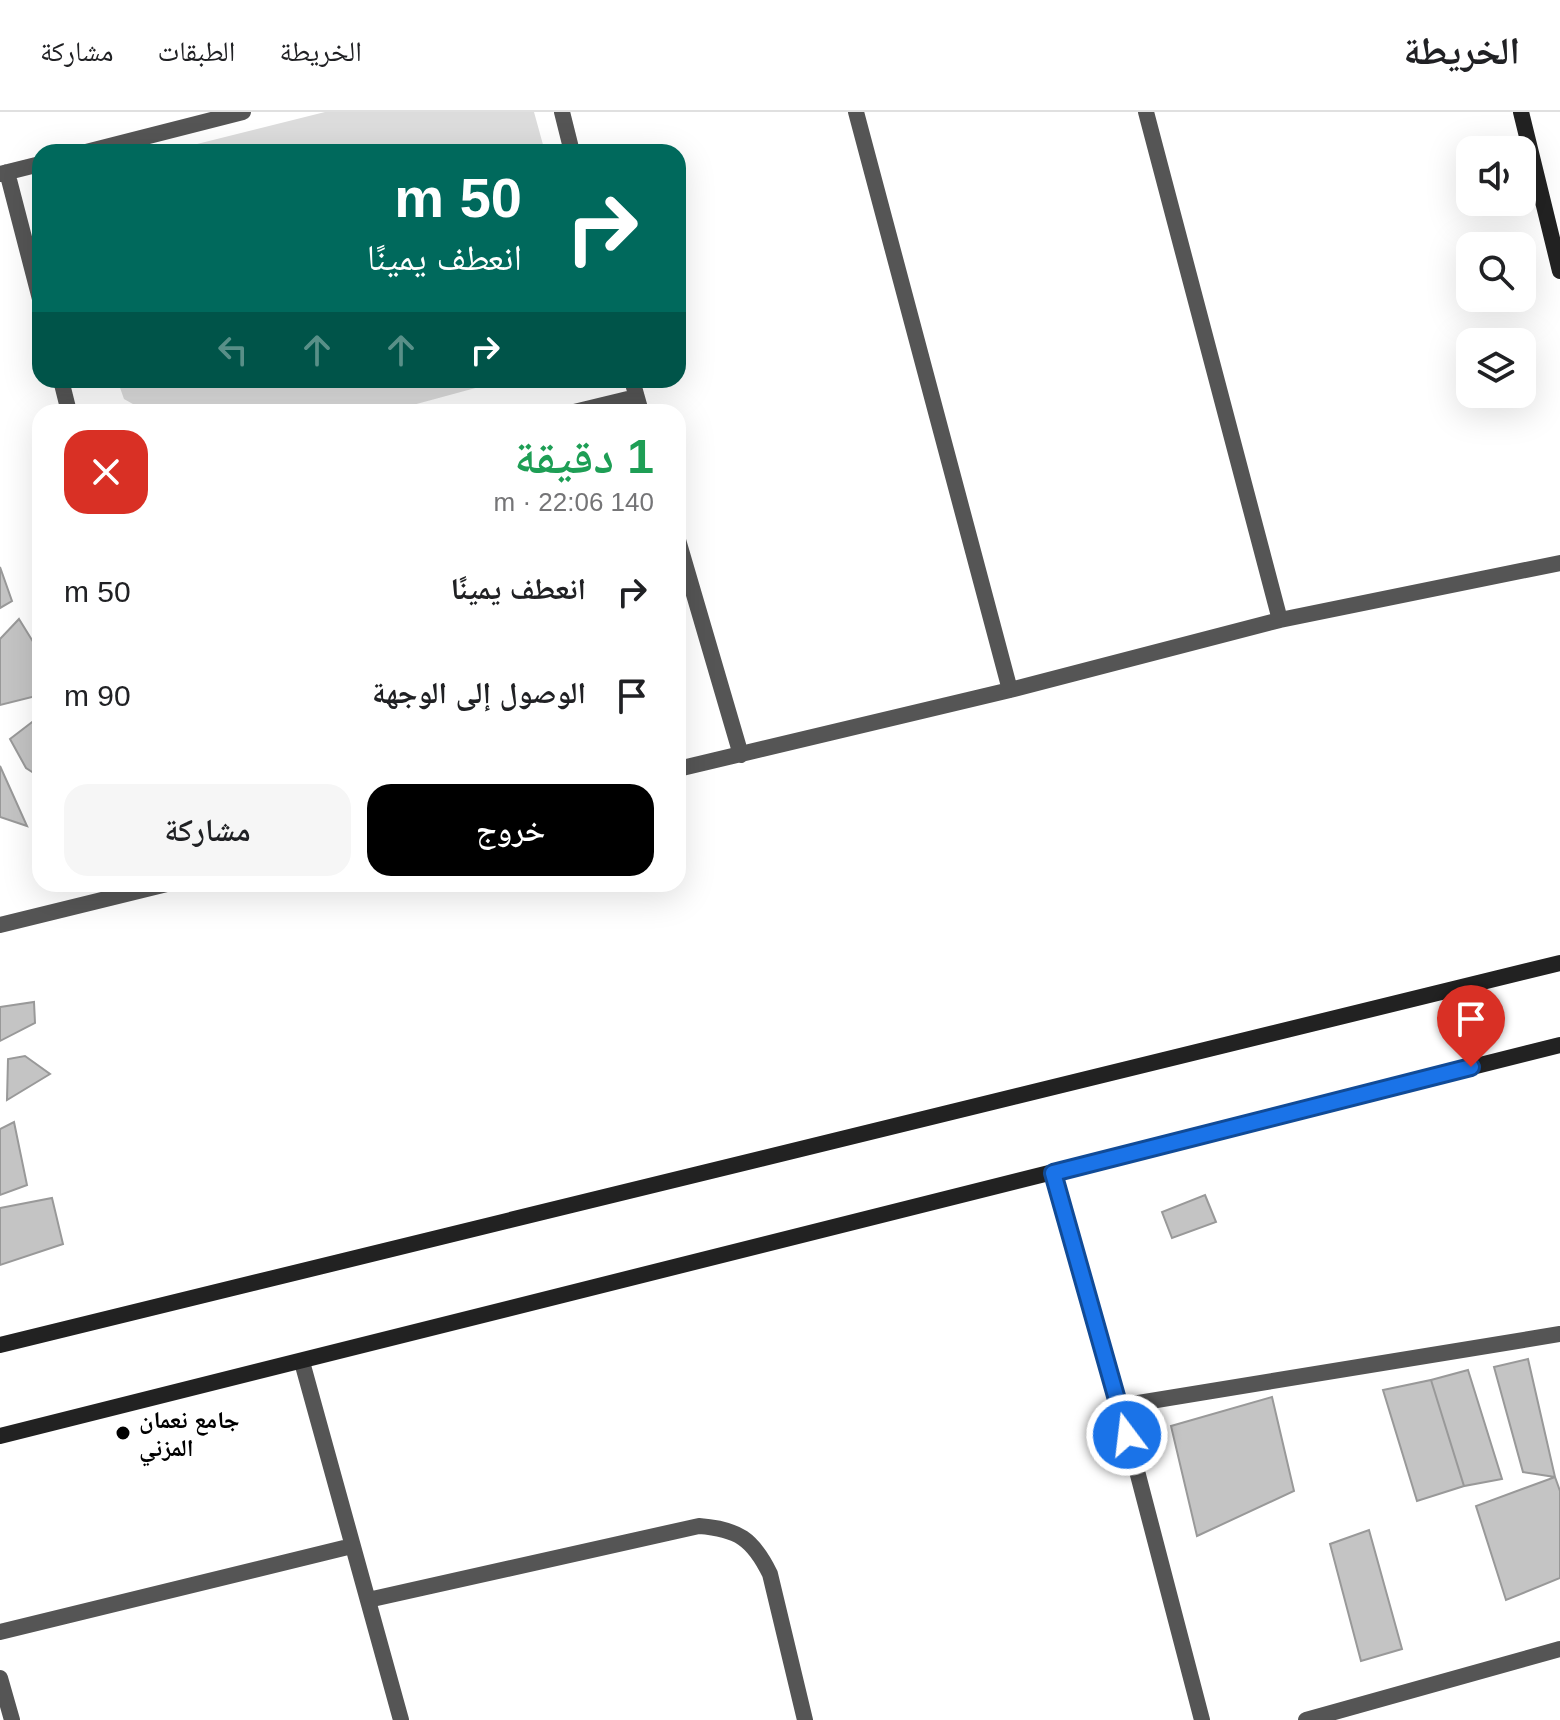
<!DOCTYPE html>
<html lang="ar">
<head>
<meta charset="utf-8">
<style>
	:root { --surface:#fff; --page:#f6f6f6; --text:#202124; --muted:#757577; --line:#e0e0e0; --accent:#000 }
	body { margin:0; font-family:Helvetica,"Noto Naskh Arabic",sans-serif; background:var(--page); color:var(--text); direction:rtl; height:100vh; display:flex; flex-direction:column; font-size:30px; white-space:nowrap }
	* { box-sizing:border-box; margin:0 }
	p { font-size:26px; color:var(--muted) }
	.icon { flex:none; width:44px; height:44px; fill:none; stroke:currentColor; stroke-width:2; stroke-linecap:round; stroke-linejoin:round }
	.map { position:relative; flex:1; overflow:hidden; direction:ltr }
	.side { position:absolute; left:32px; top:292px; width:654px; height:488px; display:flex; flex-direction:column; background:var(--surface); border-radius:24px; box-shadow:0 8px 32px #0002; direction:rtl }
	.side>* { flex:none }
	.banner { position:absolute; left:32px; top:32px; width:654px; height:244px; border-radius:24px; box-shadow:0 8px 32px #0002; direction:rtl; background:#00695c; color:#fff; overflow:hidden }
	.controls { position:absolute; left:1456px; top:24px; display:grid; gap:16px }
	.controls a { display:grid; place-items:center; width:80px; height:80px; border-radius:16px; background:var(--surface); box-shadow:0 8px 32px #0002; font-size:40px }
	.pin { position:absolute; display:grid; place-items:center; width:68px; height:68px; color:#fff; margin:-82px -34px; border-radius:50% 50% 50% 0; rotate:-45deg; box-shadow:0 0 8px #0007 }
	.pin .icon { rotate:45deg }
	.me { position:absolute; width:88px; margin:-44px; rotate:345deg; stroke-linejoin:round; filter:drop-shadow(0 0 6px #0008) }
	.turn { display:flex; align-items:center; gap:28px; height:168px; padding:0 32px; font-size:36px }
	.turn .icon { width:104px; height:104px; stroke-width:2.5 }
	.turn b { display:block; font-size:56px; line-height:68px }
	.lanes { display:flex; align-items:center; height:76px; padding:0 32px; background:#0003; justify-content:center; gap:40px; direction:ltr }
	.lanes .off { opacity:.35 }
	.round { display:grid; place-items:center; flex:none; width:84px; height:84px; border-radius:24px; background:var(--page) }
	.head { display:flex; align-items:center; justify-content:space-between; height:136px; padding:0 32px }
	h1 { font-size:48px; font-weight:600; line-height:60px; color:#1e9e55 }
	.primary-button { display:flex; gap:16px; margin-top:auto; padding:16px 32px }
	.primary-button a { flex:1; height:92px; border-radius:24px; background:var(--accent); color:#fff; font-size:32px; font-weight:600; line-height:92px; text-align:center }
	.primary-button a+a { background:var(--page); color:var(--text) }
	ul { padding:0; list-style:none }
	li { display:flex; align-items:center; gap:24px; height:104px; padding:0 32px }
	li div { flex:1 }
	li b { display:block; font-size:30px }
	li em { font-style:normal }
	header { display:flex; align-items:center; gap:48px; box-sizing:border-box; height:112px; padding:0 40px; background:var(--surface); border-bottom:2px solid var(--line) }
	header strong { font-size:38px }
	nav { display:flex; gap:44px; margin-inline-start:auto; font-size:28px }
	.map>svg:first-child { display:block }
	.green { fill:#dcdcdc }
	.building { fill:#c4c4c4; stroke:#999; stroke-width:2 }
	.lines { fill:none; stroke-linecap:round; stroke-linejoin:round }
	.street { stroke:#555; stroke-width:16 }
	.secondary { stroke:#222; stroke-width:16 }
	.route-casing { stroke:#114b97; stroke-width:20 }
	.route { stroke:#1a73e8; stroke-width:14 }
	.poi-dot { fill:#000; stroke:#fff; stroke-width:3 }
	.labels { text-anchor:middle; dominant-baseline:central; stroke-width:6; stroke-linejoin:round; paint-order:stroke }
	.poi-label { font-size:24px; font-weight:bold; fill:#000; stroke:#fff; text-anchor:start }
</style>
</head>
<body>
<header>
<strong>الخريطة</strong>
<nav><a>الخريطة</a><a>الطبقات</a><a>مشاركة</a></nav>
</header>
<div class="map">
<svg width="1560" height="1608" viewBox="0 0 1560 1608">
	<rect width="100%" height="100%" fill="#fff"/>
	<path class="green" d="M325,0h209l11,40h-380z
		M94,268h411l-118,32h-240l-23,-13 -6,-17 -23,4z"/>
	<path class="building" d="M0,455l12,34 -12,7z
		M19,507l21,34v42l-40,10v-66z
		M40,604v61l-14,-9 -16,-29z
		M0,654l27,60 -27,-9z
		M34,890l1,21 -35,18v-34z
		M25,944l25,18 -43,26 1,-41z
		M14,1010l13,63 -27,10v-66z
		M1205,1083l11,27 -44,16 -10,-26z
		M52,1086l11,46 -63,21v-57z
		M1528,1247l27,118 -32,-5 -29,-105z
		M1468,1258l34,109 -38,7 -33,-106z
		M1431,1268l33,106 -47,15 -34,-111z
		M1272,1285l22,94 -97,45 -26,-110z
		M1555,1365l5,14v87l-54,22 -30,-94z
		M1369,1418l33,119 -41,12 -31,-117z"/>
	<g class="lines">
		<path class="street" d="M562,0l10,40
			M856,0l154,578
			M1146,0l134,508
			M86,40l157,-40
			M7,60l33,127
			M0,62l40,-10
			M61,268l8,32
			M632,268l9,32
			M574,300l62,-15
			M678,428l63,215
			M678,657l332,-79 270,-70 280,-57
			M0,813l167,-41
			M1053,1061l67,233
			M302,1250l99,358
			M368,1488l331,-74c39,3 54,13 71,48l35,146
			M0,1520l352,-86
			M0,1566l12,42
			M1202,1608l-82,-314 440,-72
			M1306,1608l254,-71"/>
		<path class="secondary" d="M1521,0l39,159
			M0,1233l1560,-382
			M0,1324l1560,-391"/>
	</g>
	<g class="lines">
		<defs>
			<path id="route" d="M1127,1323l-74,-262 418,-106"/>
		</defs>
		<use href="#route" class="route-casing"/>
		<use href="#route" class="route"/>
	</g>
	<circle class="poi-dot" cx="123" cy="1321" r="8"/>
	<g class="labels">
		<g class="poi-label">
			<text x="139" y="1307">جامع نعمان<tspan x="139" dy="28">المزني</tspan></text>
		</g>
	</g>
</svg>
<div class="controls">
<a><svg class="icon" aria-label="sound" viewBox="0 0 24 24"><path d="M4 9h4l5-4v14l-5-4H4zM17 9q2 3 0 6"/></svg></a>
<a><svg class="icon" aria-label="search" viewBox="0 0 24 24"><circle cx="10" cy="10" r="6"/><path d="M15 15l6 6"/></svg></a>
<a><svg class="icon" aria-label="layers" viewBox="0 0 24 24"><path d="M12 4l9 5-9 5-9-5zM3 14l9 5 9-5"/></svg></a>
</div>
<div class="pin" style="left:1471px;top:955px;background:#d93025"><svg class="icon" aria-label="arrive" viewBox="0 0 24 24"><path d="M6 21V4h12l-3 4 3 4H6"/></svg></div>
<svg class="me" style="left:1127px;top:1323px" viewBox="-20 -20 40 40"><circle r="17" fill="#1a73e8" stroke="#fff" stroke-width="3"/><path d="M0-11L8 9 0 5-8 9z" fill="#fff"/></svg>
<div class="banner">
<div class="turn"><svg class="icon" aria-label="right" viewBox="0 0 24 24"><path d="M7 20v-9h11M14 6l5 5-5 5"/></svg><div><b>50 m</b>انعطف يمينًا</div></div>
<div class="lanes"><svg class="icon off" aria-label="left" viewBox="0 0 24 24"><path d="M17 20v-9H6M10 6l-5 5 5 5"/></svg><svg class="icon off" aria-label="ahead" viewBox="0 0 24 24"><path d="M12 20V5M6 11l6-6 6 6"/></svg><svg class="icon off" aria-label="ahead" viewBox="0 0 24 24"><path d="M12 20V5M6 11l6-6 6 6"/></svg><svg class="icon" aria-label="right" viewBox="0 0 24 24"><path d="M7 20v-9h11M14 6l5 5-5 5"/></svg></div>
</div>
<section class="side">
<div class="head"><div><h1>1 دقيقة</h1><p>140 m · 22:06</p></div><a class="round" style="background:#d93025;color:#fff"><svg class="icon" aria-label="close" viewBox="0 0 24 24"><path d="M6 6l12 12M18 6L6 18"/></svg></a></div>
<ul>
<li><svg class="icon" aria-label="right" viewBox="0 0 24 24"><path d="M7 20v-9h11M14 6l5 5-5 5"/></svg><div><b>انعطف يمينًا</b></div><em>50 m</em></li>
<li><svg class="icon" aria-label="arrive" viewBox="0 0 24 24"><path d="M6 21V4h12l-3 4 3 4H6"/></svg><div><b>الوصول إلى الوجهة</b></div><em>90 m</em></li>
</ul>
<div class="primary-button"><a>خروج</a><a>مشاركة</a></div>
</section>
</div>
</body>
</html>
